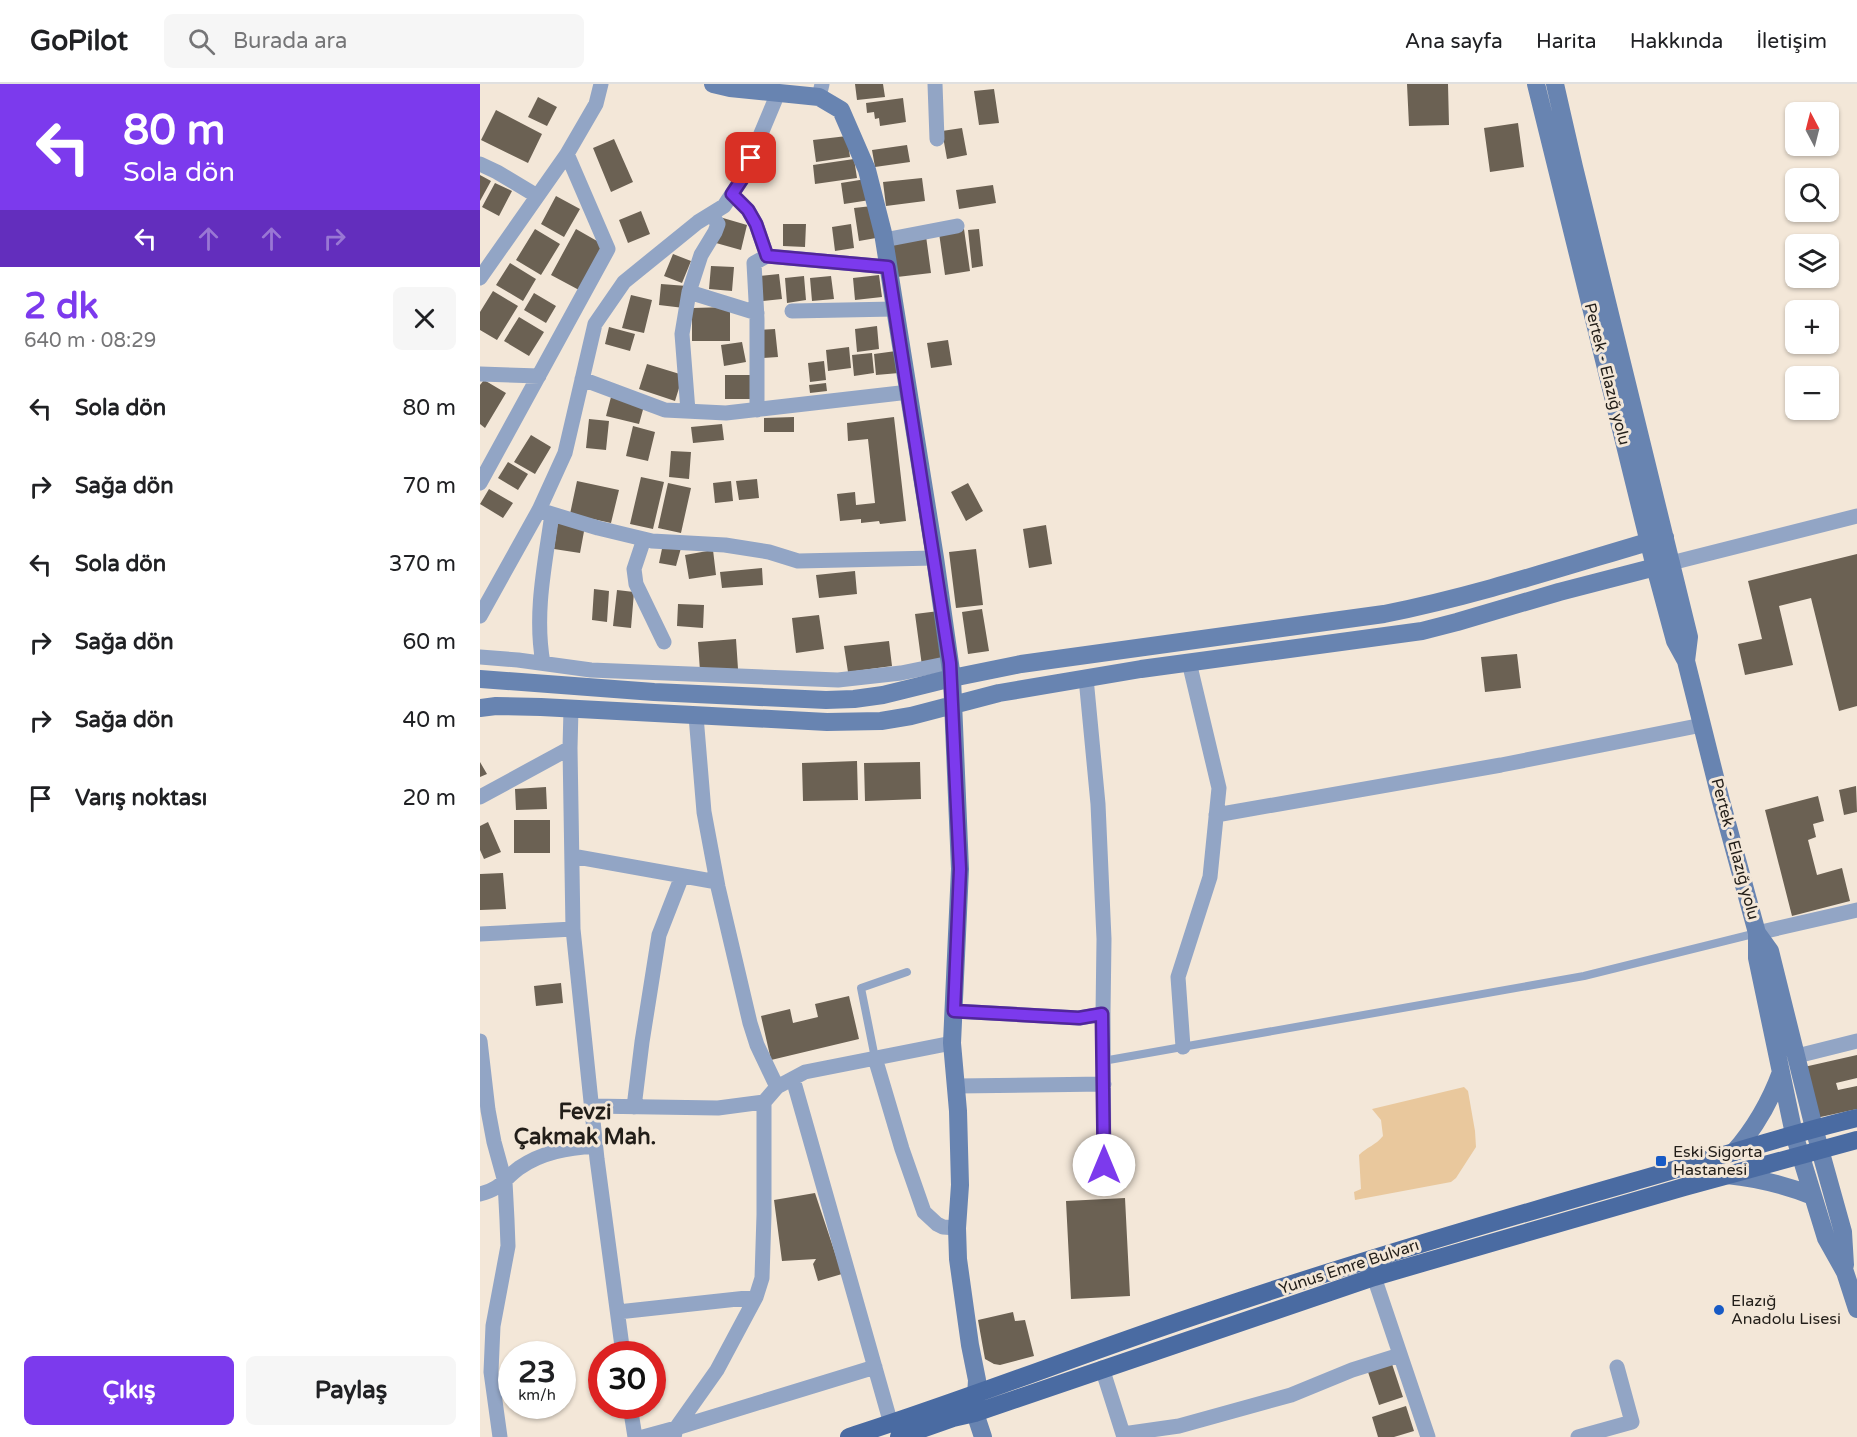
<!DOCTYPE html>
<html lang="tr">
<head>
<meta charset="utf-8">
<style>
	:root { --surface:#fff; --page:#f6f6f6; --text:#202124; --muted:#757577; --line:#e0e0e0; --accent:#7c3aed }
	body { margin:0; font-family:"Varela Round",sans-serif; background:var(--page); color:var(--text); height:100vh; display:flex; flex-direction:column; font-size:22px; white-space:nowrap }
	* { box-sizing:border-box; margin:0 }
	p { font-size:20px; color:var(--muted) }
	.icon { flex:none; width:33px; height:33px; fill:none; stroke:currentColor; stroke-width:2; stroke-linecap:round; stroke-linejoin:round }
	.map { position:relative; flex:1; overflow:hidden }
	.sheet { display:flex; flex-direction:column; background:var(--surface); width:480px }
	.sheet>* { flex:none }
	.hud { background:#7c3aed; color:#fff; overflow:hidden }
	.needle { width:39px; rotate:353deg }
	.controls { position:absolute; left:1305px; top:18px; display:grid; gap:12px }
	.controls a { display:grid; place-items:center; width:54px; height:54px; border-radius:9px; background:var(--surface); box-shadow:0 2px 4px #0004; font-size:30px }
	.speed { position:absolute; left:18px; top:1257px; display:flex; gap:12px; font-size:30px; font-weight:700; text-align:center }
	.speed>* { display:grid; place-content:center; width:78px; height:78px; border-radius:50%; background:var(--surface); box-shadow:0 2px 4px #0004; line-height:1 }
	.speed small { font-size:15px; font-weight:400 }
	.speed .limit { border:9px solid #d22; background:#fff; color:#111 }
	.pin { position:absolute; display:grid; place-items:center; width:51px; height:51px; color:#fff; margin:-26px; border-radius:12px; box-shadow:0 3px 9px #0006 }
	.me { position:absolute; width:66px; margin:-33px; rotate:0deg; stroke-linejoin:round; filter:drop-shadow(0 0 4px #0008) }
	.turn { display:flex; align-items:center; gap:21px; height:126px; padding:0 24px; font-size:27px }
	.turn .icon { width:78px; height:78px; stroke-width:2.5 }
	.turn b { display:block; font-size:42px; line-height:51px }
	.lanes { display:flex; align-items:center; height:57px; padding:0 24px; background:#0003; justify-content:center; gap:30px; direction:ltr }
	.lanes .off { opacity:.35 }
	.round { display:grid; place-items:center; flex:none; width:63px; height:63px; border-radius:9px; background:var(--page) }
	.summary { display:flex; align-items:center; justify-content:space-between; height:102px; padding:0 24px }
	h1 { font-size:36px; font-weight:700; line-height:45px; color:var(--accent) }
	.primary-button { display:flex; gap:12px; margin-top:auto; padding:12px 24px }
	.primary-button a { flex:1; height:69px; border-radius:9px; background:var(--accent); color:#fff; font-size:24px; font-weight:700; line-height:69px; text-align:center }
	.primary-button a+a { background:var(--page); color:var(--text) }
	ul { padding:0; list-style:none }
	li { display:flex; align-items:center; gap:18px; height:78px; padding:0 24px }
	li div { flex:1 }
	li b { display:block; font-size:22px }
	li em { font-style:normal }
	header { display:flex; align-items:center; gap:36px; box-sizing:border-box; height:84px; padding:0 30px; background:var(--surface); border-bottom:2px solid var(--line) }
	header strong { font-size:28px }
	nav { display:flex; gap:33px; margin-inline-start:auto; font-size:21px }
	.search { width:420px; height:54px; background:var(--page); display:flex; align-items:center; gap:15px; box-sizing:border-box; padding:0 21px; border-radius:9px; color:var(--muted); font-size:22px }
	main { display:flex; flex:1; min-height:0 }
	.map>svg:first-child { display:block }
	.green { fill:#e9c89d }
	.building { fill:#6b6153 }
	.lines { fill:none; stroke-linecap:round; stroke-linejoin:round }
	.lane { stroke:#92a5c5; stroke-width:8 }
	.street { stroke:#92a5c5; stroke-width:15 }
	.secondary { stroke:#6884b1; stroke-width:18 }
	.primary { stroke:#4a6ba2; stroke-width:18 }
	.route-casing { stroke:#51269a; stroke-width:15 }
	.route { stroke:#7c3aed; stroke-width:10 }
	.poi-dot { fill:#175ac5; stroke:#f3e7d8; stroke-width:2 }
	.labels { text-anchor:middle; dominant-baseline:central; stroke-width:6; stroke-linejoin:round; paint-order:stroke }
	.street-label { font-size:16px; fill:#221e19; stroke:#f3e7d8 }
	.poi-label { font-size:16px; fill:#221e19; stroke:#f3e7d8; text-anchor:start }
	.district-label { font-size:22px; font-weight:bold; fill:#221e19; stroke:#f3e7d8 }
</style>
</head>
<body>
<header>
<strong>GoPilot</strong>
<div class="search"><svg class="icon" aria-label="search" viewBox="0 0 24 24"><circle cx="10" cy="10" r="6"/><path d="M15 15l6 6"/></svg>Burada ara</div>
<nav><a>Ana sayfa</a><a>Harita</a><a>Hakkında</a><a>İletişim</a></nav>
</header>
<main>
<section class="sheet">
<div class="hud">
<div class="turn"><svg class="icon" aria-label="left" viewBox="0 0 24 24"><path d="M17 20v-9H6M10 6l-5 5 5 5"/></svg><div><b>80 m</b>Sola dön</div></div>
<div class="lanes"><svg class="icon" aria-label="left" viewBox="0 0 24 24"><path d="M17 20v-9H6M10 6l-5 5 5 5"/></svg><svg class="icon off" aria-label="ahead" viewBox="0 0 24 24"><path d="M12 20V5M6 11l6-6 6 6"/></svg><svg class="icon off" aria-label="ahead" viewBox="0 0 24 24"><path d="M12 20V5M6 11l6-6 6 6"/></svg><svg class="icon off" aria-label="right" viewBox="0 0 24 24"><path d="M7 20v-9h11M14 6l5 5-5 5"/></svg></div>
</div>
<div class="summary"><div><h1>2 dk</h1><p>640 m · 08:29</p></div><a class="round"><svg class="icon" aria-label="close" viewBox="0 0 24 24"><path d="M6 6l12 12M18 6L6 18"/></svg></a></div>
<ul>
<li><svg class="icon" aria-label="left" viewBox="0 0 24 24"><path d="M17 20v-9H6M10 6l-5 5 5 5"/></svg><div><b>Sola dön</b></div><em>80 m</em></li>
<li><svg class="icon" aria-label="right" viewBox="0 0 24 24"><path d="M7 20v-9h11M14 6l5 5-5 5"/></svg><div><b>Sağa dön</b></div><em>70 m</em></li>
<li><svg class="icon" aria-label="left" viewBox="0 0 24 24"><path d="M17 20v-9H6M10 6l-5 5 5 5"/></svg><div><b>Sola dön</b></div><em>370 m</em></li>
<li><svg class="icon" aria-label="right" viewBox="0 0 24 24"><path d="M7 20v-9h11M14 6l5 5-5 5"/></svg><div><b>Sağa dön</b></div><em>60 m</em></li>
<li><svg class="icon" aria-label="right" viewBox="0 0 24 24"><path d="M7 20v-9h11M14 6l5 5-5 5"/></svg><div><b>Sağa dön</b></div><em>40 m</em></li>
<li><svg class="icon" aria-label="arrive" viewBox="0 0 24 24"><path d="M6 21V4h12l-3 4 3 4H6"/></svg><div><b>Varış noktası</b></div><em>20 m</em></li>
</ul>
<div class="primary-button"><a>Çıkış</a><a>Paylaş</a></div>
</section>
<div class="map">
<svg width="1377" height="1353" viewBox="0 0 1377 1353">
	<rect width="100%" height="100%" fill="#f3e7d8"/>
	<path class="green" d="M984,1003l4,4 7,40 1,16 -20,31 -5,4 -96,18 -1,-8 7,-3 -2,-34c8,-8 17,-10 24,-19l-2,-16 -9,-11z"/>
	<path class="building" d="M375,0h28l2,13 -28,3z
		M927,0h41l1,41 -40,1z
		M514,5l5,34 -20,2 -5,-34z
		M58,13l19,10 -10,19 -19,-9z
		M423,14l3,24 -26,4 -1,-8 -4,1 -1,-7 -7,1 -1,-10z
		M16,26l46,24 -14,29 -47,-23z
		M1038,39l6,44 -34,5 -6,-44z
		M482,44l5,27 -20,4 -5,-28z
		M367,52l3,21 -34,5 -3,-22z
		M134,55l19,43 -22,10 -18,-44z
		M427,61l3,17 -35,5 -3,-17z
		M374,75l3,19 -42,6 -2,-19z
		M0,91l11,6 -11,20z
		M442,94l3,23 -39,5 -3,-24z
		M386,95l4,21 -26,4 -3,-21z
		M15,99l17,8 -13,25 -17,-9z
		M513,101l3,18 -37,6 -3,-19z
		M76,112l24,13 -16,28 -23,-13z
		M392,122l4,32 -17,3 -5,-33z
		M161,127l9,23 -22,9 -9,-23z
		M243,134l24,7 -6,25 -25,-7z
		M303,140h23l-1,23 -22,-1z
		M371,140l3,24 -19,3 -3,-24z
		M55,145l25,15 -19,31 -25,-15z
		M96,145l28,16 -25,45 -28,-15z
		M484,145l6,42 -25,4 -6,-42z
		M499,145l4,37 -11,2 -4,-38z
		M446,152l5,37 -34,4 -5,-36z
		M193,170l18,7 -9,22 -18,-7z
		M30,179l26,16 -13,22 -27,-16z
		M231,182l23,1 -2,24 -23,-2z
		M299,190l3,25 -19,2 -3,-25z
		M399,191l3,22 -27,3 -2,-22z
		M324,192l2,24 -19,3 -2,-25z
		M351,192l3,23 -22,2 -2,-23z
		M181,200l26,2 -3,22 -25,-3z
		M13,207l25,15 -21,34 -17,-10v-18z
		M54,209l22,13 -10,17 -22,-13z
		M151,211l21,5 -8,33 -22,-5z
		M250,223v34h-38v-33z
		M39,233l25,15 -15,24 -25,-15z
		M397,242l2,23 -22,3 -2,-23z
		M129,243l26,7 -5,17 -25,-7z
		M295,245l3,28 -15,1 -3,-28z
		M468,256l4,25 -21,3 -4,-25z
		M262,258l4,20 -22,4 -3,-21z
		M369,263l2,21 -23,3 -2,-21z
		M416,267l3,22 -23,2 -2,-21z
		M392,269l2,20 -20,3 -2,-21z
		M344,277l2,19 -16,2 -2,-19z
		M167,280l36,11 -8,26 -36,-12z
		M245,291h25v24h-25z
		M4,296l22,13 -21,35 -5,-4v-39z
		M346,299l1,8 -17,2 -1,-8z
		M131,313l33,9 -5,18 -33,-8z
		M314,333v15h-30v-14z
		M414,333l12,104 -26,3 -1,-3 -18,2v-4l-21,2 -3,-27 18,-2 1,13 19,-2 -7,-64 -20,2 -1,-18z
		M109,335l20,2 -3,29 -20,-2z
		M242,340l2,16 -31,3 -2,-16z
		M153,342l22,6 -7,29 -22,-5z
		M51,351l20,12 -16,27 -21,-12z
		M191,367l20,1 -2,27 -20,-2z
		M28,378l20,12 -10,16 -20,-12z
		M161,393l23,5 -11,47 -23,-5z
		M277,395l2,19 -20,2 -3,-19z
		M97,397l42,9 -8,33 -41,-9z
		M251,397l2,20 -18,2 -2,-20z
		M188,399l23,5 -10,45 -23,-5z
		M488,399l15,28 -17,10 -15,-29z
		M9,405l24,14 -10,15 -23,-14z
		M78,437l27,5 -5,27 -26,-4z
		M566,441l6,39 -23,4 -6,-39z
		M183,460l18,4 -5,18 -17,-3z
		M496,465l7,56 -27,3 -7,-56z
		M233,466l3,25 -27,4 -4,-24z
		M1377,470v152l-18,5 -28,-113 -32,8 14,59 -48,10 -7,-31 24,-5 -14,-58z
		M282,484l1,17 -41,3 -2,-16z
		M375,487l2,23 -38,4 -3,-23z
		M114,505l15,2 -2,31 -15,-2z
		M137,506l17,2 -3,36 -18,-2z
		M198,520l26,1 -1,23 -26,-2z
		M502,525l7,42 -21,3 -6,-42z
		M459,527l6,52 -23,3 -7,-52z
		M339,531l5,34 -28,4 -4,-35z
		M256,555l2,30 -38,2 -2,-29z
		M409,557l3,25 -44,6 -4,-26z
		M1037,570l4,34 -36,4 -4,-35z
		M377,677l1,39 -55,1 -1,-38z
		M0,678l7,12 -7,3z
		M440,678l1,37 -56,2 -1,-38z
		M1376,702l1,26 -13,3 -5,-25z
		M66,703l1,22 -31,1 -1,-21z
		M1338,712l6,25 -11,3 3,13 -8,3 9,35 25,-7 8,33 -58,15 -27,-106z
		M34,736h36v33h-36z
		M8,738l13,30 -17,7 -4,-9v-24z
		M23,789l3,36 -26,1v-36z
		M81,899l2,20 -27,3 -2,-20z
		M369,912l10,43 -88,21 -10,-44 29,-7 3,14 25,-6 -3,-13z
		M1377,971v23l-21,5 2,7 19,-4v23l-41,9 -12,-51z
		M335,1109l27,81 -24,7 -5,-17 3,-5 -34,2 -8,-61z
		M645,1114l5,98 -59,3 -5,-98z
		M533,1228l2,9 10,-1 9,36 -34,9 -6,-1 -9,-5 -7,-39z
		M912,1280l11,33 -24,8 -11,-33z
		M926,1322l8,25 -20,6h-16l-6,-20z"/>
	<g class="lines">
		<path class="lane" d="M395,974l-14,-70 46,-16
			M623,977l481,-85 173,-43"/>
		<path class="street" d="M455,0l2,55
			M339,13l3,-13
			M0,80l17,8 40,24
			M252,110l16,16 8,14 11,32 121,11
			M404,156l73,-14
			M0,194l87,-124 29,-50 5,-20
			M209,208l68,21
			M312,227l103,-2
			M0,290l59,2
			M102,295l83,31 61,3 183,-21
			M277,326v-91l-3,-56 13,-7
			M208,327l-6,-77 7,-42 12,-37 14,-23 3,-8 -7,-10
			M0,399l128,-234 -41,-95
			M59,426l59,18 54,13 73,4 44,7 29,9 137,-3
			M164,455l-10,30 2,15 28,58
			M1191,479l186,-47
			M0,532l59,-106 26,-57 30,-129 29,-42 74,-60 26,-16 18,-27 36,-86
			M0,573l38,3 73,10 247,10 63,-7 49,-10
			M63,579c-9,-50 2,-99 9,-149
			M91,625l-1,39 3,181 24,230 26,195
			M216,632l8,96 14,75 32,136 7,22 20,42
			M0,713l90,-49
			M736,731l285,-50 201,-40
			M92,772l145,26
			M1277,849l100,-23
			M0,850l93,-5
			M474,927l125,7 24,-4 1,-75 -6,-135 -12,-126
			M623,930l1,174
			M0,957l8,69 6,32 11,40 2,38 1,26 -15,80 -2,46 9,65
			M703,963l-5,-70 32,-100 9,-89 -30,-126
			M1317,972l60,-15
			M395,974l27,91 22,63 13,12 6,3 14,1
			M313,995l98,345
			M477,1002l147,-2
			M111,1022l127,2 46,-6 13,-15 28,-15 147,-29
			M154,1023l8,-65 17,-107 23,-59
			M0,1110c21,-5 23,-14 39,-26 23,-16 49,-20 76,-22
			M894,1193l54,160
			M138,1228l138,-15
			M622,1284l22,69
			M150,1322l5,31
			M643,1350l56,-8 112,-31 61,-25 48,-15
			M163,1353l33,-9 199,-61
			M194,1353l2,-9 41,-58 39,-73 6,-19 2,-63v-113
			M1098,1353l54,-15 -15,-55"/>
		<path class="secondary" d="M233,0l17,4 89,9 22,13 26,60 16,63 52,325 17,120 8,191 -8,174 6,68 2,74 -3,43 1,31 12,86 7,35 -2,33 8,24
			M1056,0l119,483 20,74 11,20 35,140 36,132v25l37,176 32,104 19,34 12,37
			M1075,0l19,83 115,470 -3,24
			M0,595l174,13 172,8 28,-1 29,-4 69,-17 69,-14 363,-50c95,-19 188,-50 281,-77
			M0,624l16,-2 45,1 286,15 54,-1 30,-5 88,-23 142,-24 281,-38 35,-9 102,-30 112,-29
			M1277,849l13,18 44,177 29,104 2,33
			M1254,1068c21,-24 36,-50 47,-80
			M1247,1091c30,3 58,10 86,21"/>
		<path class="primary" d="M369,1353c116,-37 230,-82 346,-121 144,-49 291,-92 437,-134 75,-21 149,-46 225,-64
			M419,1353l54,-19 22,-5 399,-136 310,-90 173,-47"/>
	</g>
	<g class="lines">
		<defs>
			<path id="route" d="M271,74l-9,21 -10,15 16,16 8,14 11,32 121,11 62,396 10,206 -6,142 125,7 23,-4 2,151"/>
		</defs>
		<use href="#route" class="route-casing"/>
		<use href="#route" class="route"/>
	</g>
	<g class="poi-dot">
		<rect x="1175" y="1071" width="12" height="12" rx="3"/>
		<circle cx="1239" cy="1226" r="6"/>
	</g>
	<g class="labels">
		<g class="street-label">
			<text transform="translate(1127 290) rotate(76)">Pertek - Elazığ yolu</text>
			<text transform="translate(1255 765) rotate(75)">Pertek - Elazığ yolu</text>
			<text transform="translate(869 1183) rotate(-18)">Yunus Emre Bulvarı</text>
		</g>
		<g class="poi-label">
			<text x="1193" y="1068">Eski Sigorta<tspan x="1193" dy="18">Hastanesi</tspan></text>
			<text x="1251" y="1217">Elazığ<tspan x="1251" dy="18">Anadolu Lisesi</tspan></text>
		</g>
		<g class="district-label">
			<text x="105" y="1028">Fevzi<tspan x="105" dy="25">Çakmak Mah.</tspan></text>
		</g>
	</g>
</svg>
<div class="controls">
<a><svg class="needle" viewBox="-14 -14 28 28"><path d="M0-13l5 13h-10z" fill="#e53935"/><path d="M0 13l5-13h-10z" fill="#757577"/></svg></a>
<a><svg class="icon" aria-label="search" viewBox="0 0 24 24"><circle cx="10" cy="10" r="6"/><path d="M15 15l6 6"/></svg></a>
<a><svg class="icon" aria-label="layers" viewBox="0 0 24 24"><path d="M12 4l9 5-9 5-9-5zM3 14l9 5 9-5"/></svg></a>
<a>+</a>
<a>−</a>
</div>
<div class="speed"><div>23<small>km/h</small></div><div class="limit">30</div></div>
<div class="pin" style="left:271px;top:74px;background:#d93025"><svg class="icon" aria-label="arrive" viewBox="0 0 24 24"><path d="M6 21V4h12l-3 4 3 4H6"/></svg></div>
<svg class="me" style="left:624px;top:1081px" viewBox="-20 -20 40 40"><circle r="19" fill="#fff"/><path d="M0-13L10 11 0 6-10 11z" fill="#7c3aed"/></svg>
</div>
</main>
</body>
</html>
